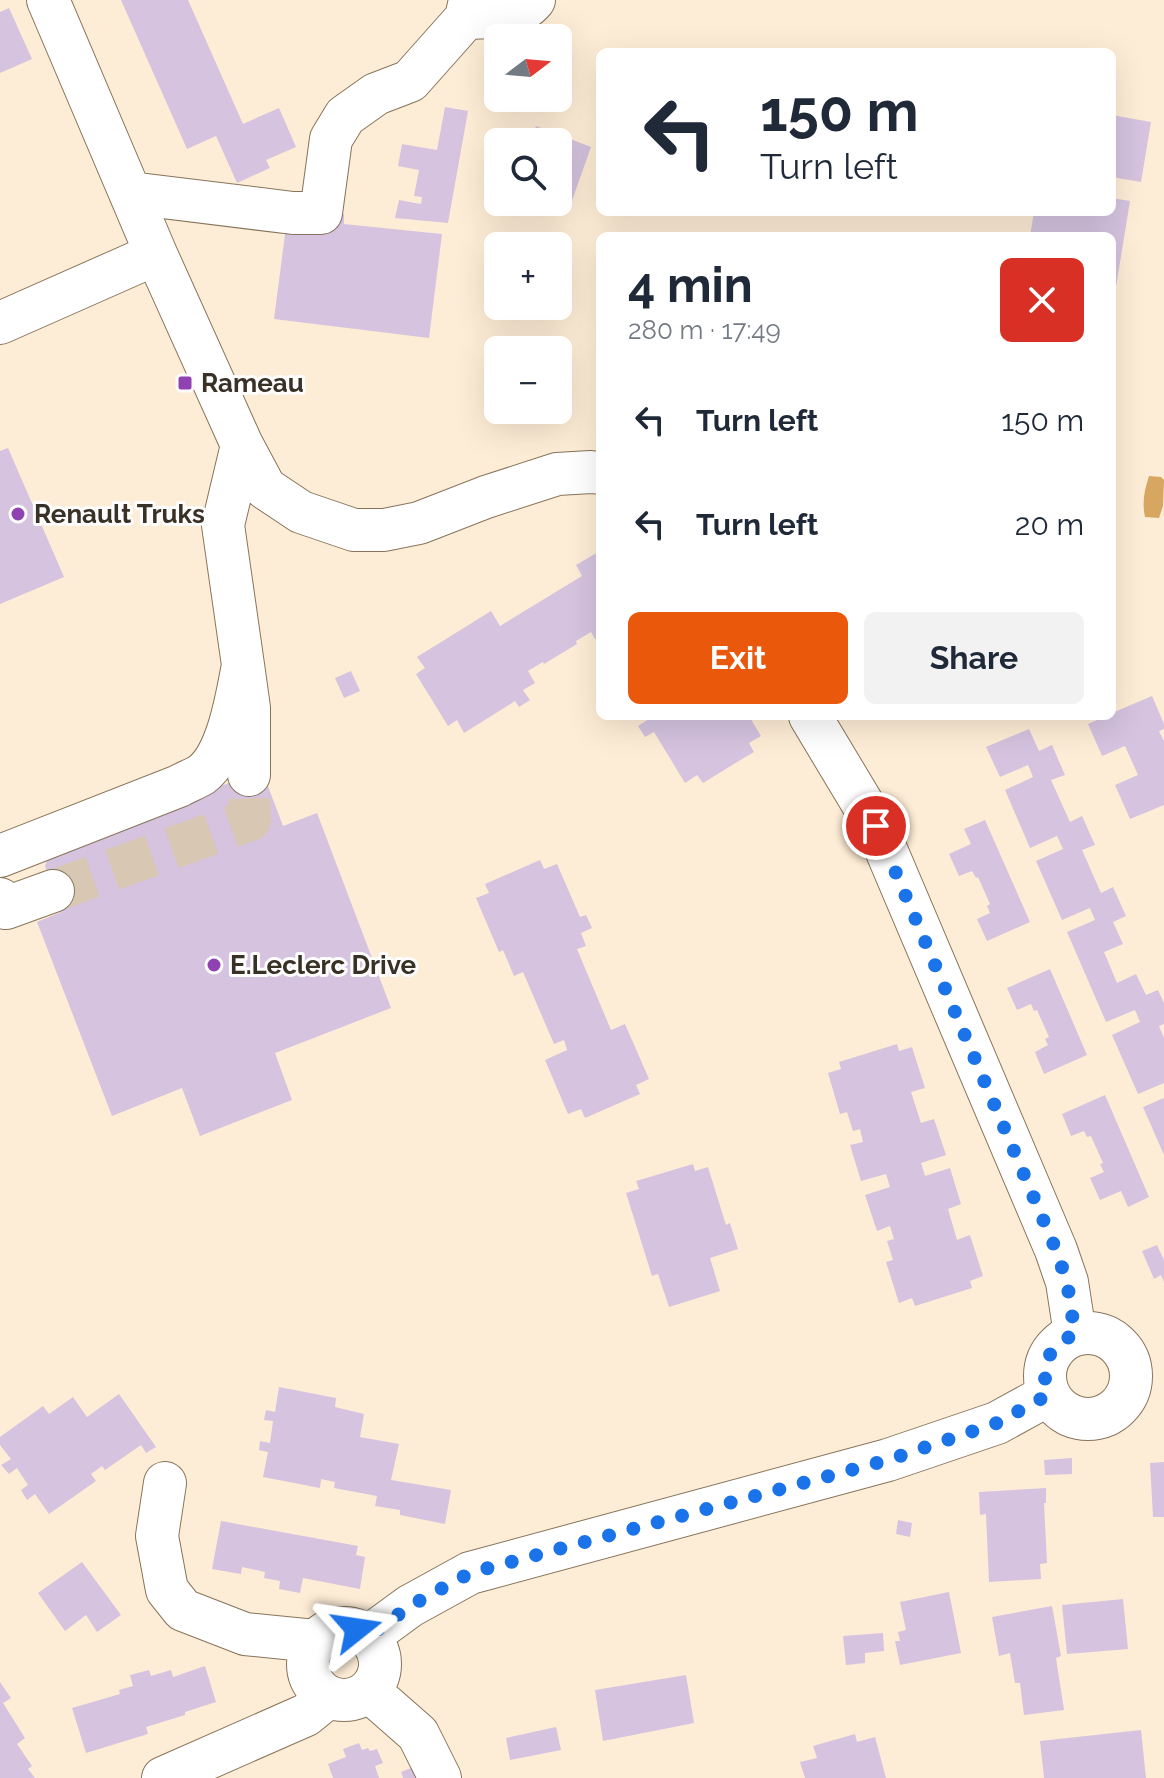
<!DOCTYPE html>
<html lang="en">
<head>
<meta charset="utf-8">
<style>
	:root { --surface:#fff; --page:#f2f2f3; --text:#1f2937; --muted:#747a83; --accent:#ea580c }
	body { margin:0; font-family:Raleway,sans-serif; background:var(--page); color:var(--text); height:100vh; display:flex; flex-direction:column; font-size:30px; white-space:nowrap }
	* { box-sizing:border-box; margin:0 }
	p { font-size:26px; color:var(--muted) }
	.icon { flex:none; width:44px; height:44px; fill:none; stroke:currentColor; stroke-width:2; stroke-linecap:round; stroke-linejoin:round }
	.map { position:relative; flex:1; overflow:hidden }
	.panel { position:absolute; left:596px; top:232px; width:520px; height:488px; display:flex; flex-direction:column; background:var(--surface); border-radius:12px; box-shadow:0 8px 32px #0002 }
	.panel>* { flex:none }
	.guide { position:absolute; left:596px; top:48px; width:520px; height:168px; border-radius:12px; box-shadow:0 8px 32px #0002; background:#fff; color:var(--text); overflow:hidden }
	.needle { width:52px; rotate:74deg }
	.fabs { position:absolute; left:484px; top:24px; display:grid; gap:16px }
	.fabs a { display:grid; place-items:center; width:88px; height:88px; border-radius:12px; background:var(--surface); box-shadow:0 8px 32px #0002; font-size:40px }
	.pin { position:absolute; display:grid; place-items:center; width:68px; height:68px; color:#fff; margin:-34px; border:4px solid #fff; border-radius:50%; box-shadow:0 2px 8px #0007 }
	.me { position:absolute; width:88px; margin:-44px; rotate:75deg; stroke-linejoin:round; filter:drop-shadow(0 0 6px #0008) }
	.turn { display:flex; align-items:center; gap:28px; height:168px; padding:0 32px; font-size:36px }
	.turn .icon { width:104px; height:104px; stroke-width:2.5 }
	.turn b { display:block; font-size:56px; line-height:68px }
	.round { display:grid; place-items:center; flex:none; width:84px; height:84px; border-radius:12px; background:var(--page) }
	.overview { display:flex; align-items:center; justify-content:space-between; height:136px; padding:0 32px }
	h1 { font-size:48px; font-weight:700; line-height:60px }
	.action { display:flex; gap:16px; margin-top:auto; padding:16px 32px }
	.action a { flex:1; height:92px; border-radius:12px; background:var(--accent); color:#fff; font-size:32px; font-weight:700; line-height:92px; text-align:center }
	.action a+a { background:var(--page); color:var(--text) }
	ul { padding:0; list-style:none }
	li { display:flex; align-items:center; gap:24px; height:104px; padding:0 32px }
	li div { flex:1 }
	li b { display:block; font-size:30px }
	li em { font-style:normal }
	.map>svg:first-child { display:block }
	.water { fill:#d7a762 }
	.building { fill:#d5c3df }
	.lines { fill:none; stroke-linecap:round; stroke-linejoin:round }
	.minor-tunnel { stroke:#d7c7b3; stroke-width:42; stroke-dasharray:42 21; stroke-linecap:butt }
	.minor-casing { stroke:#87745b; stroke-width:44 }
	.minor { stroke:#fff; stroke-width:42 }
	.route { stroke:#1a73e8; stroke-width:14; stroke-dasharray:0 25.2 }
	.poi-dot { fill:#9042b2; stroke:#fdfdfd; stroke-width:3 }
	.labels { text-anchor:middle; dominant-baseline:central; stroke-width:6; stroke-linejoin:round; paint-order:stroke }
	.poi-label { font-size:26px; font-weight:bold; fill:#393126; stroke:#fdfdfd; text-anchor:start }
</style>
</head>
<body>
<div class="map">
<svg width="1164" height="1778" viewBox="0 0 1164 1778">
	<rect width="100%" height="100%" fill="#feedd6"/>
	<path class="water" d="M1149,476l12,1 3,3 -1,26 -4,12 -14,-1c-3,-14 -1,-26 4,-41z"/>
	<path class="building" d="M121,0h67l55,124 36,-16 17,39 -30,13 4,8 -33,15 -21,-47 -29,13z
		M9,8l23,51 -32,14v-61z
		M445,107l23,4 -20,112 -53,-5 4,-18 22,4 1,-7 -8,-1 5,-26 -21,-4 4,-22 35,6z
		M1112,115l39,7 -10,60 -29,-5z
		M536,126l55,21 -22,62 -13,-3 7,-20 -5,-2v-42h-27z
		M1112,198l18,3 -16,98h-2v-63h-82l4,-24h78z
		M335,214h9v10l98,10 -13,104 -155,-19 13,-100z
		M8,448l56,129 -64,27v-153z
		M600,551v90l-5,-2 -4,-7 -15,9 1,3 -33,20 -1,-2 -15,9 7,12 -12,7 7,10 -11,7 -4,-6 -51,32 -7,-13 -9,6 -32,-52 9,-6 -8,-11 74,-46 9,15 82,-50 -6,-11z
		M351,671l9,20 -16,7 -9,-20z
		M1152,696l12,28v5l-5,2 5,10v64l-34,14 -15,-34 23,-10 -13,-29 -23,10 -14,-32 18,-8h6v-3z
		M647,716h102l12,20 -12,7 5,9 -12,7 -39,24 -6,-8 -12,8 -31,-51 -9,5 -7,-11 11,-7z
		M1029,729l10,22 13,-6 13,30 -14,5 19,42 12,-6 13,29 -13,5 19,43 12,-6 13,29 -13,6 10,22 -19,8 13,31 19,-9 10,21 12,-5 6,13v21l-5,2 5,12v45l-26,11 -26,-59 28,-13 -5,-12 -29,12 -39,-90 28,-12 -5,-12 -28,12 -26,-59 27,-12 -6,-13 -27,12 -25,-58 28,-13 -5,-12 -28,12 -14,-30z
		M252,774l14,7 17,45 34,-13 74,195 -116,45 17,47 -92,36 -18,-48 -70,28 -75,-194 24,-10 -16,-46 5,-14z
		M985,820l45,102 -43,19 -10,-22 13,-6 -3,-7 3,-2 -12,-27 -2,1 -4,-7 -13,5 -10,-22 22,-10 -7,-15z
		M540,860l4,9 13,-5 23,53 6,-2 6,13 -11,5 5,13 -9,3 34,81 14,-6 24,55 -13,6 4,9 -55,24 -4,-9 -13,5 -23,-54 22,-10 -3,-10 -10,4 -31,-72 -9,4 -11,-26 -4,2 -23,-54 13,-5 -4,-9z
		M1050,969l37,86 -43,19 -9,-22 13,-7 -3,-6 4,-2 -12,-27 -3,1 -3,-7 -14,6 -10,-22z
		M897,1044l2,7 13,-4 13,41 -14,4 10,31 13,-4 12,36 -25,8 4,13 25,-8 11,36 -13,5 9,31 13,-5 13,41 -13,5 2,7 -57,18 -3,-8 -13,5 -13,-41 7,-2 -6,-19 7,-2 -4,-13 -13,5 -12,-36 25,-8 -4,-13 -25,7 -11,-36 13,-3 -3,-13 -7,2 -6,-19 -7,2 -12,-41 13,-4 -2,-7z
		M1105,1095l44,102 -21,10 -7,-16 -21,9 -10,-22 14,-6 -4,-8 3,-1 -12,-27 -4,1 -3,-6 -13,5 -9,-22z
		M1164,1098v57l-21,-48z
		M693,1164l2,7 13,-4 18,58 4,-2 8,26 -28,9 10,33 -51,16 -11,-33 -6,2 -26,-83 13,-4 -3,-8z
		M1157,1245l7,15v22l-3,-7 -7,4 -12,-28z
		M279,1387l57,11 -1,9 29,7 -4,23 39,7 -8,36 60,10 -6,34 -45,-9v-5l-25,-4 2,-10 -43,-8 1,-6 -14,-3 -1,9 -57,-11 5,-25 -9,-2 1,-9 10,2 3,-22 -9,-1 2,-10 9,2z
		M119,1394l37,53 -10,6 -5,-8 -36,25 -3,-4 -11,8 5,7 -47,33 -14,-20 -8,6 -6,-10 7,-5 -11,-17 -8,6 -8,-9 10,-6 -11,-14v-8l43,-31 6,8 24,-17 14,20z
		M1072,1458v16l-27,1 -1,-15z
		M1164,1462v55h-11l-3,-54z
		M1046,1488v15h-2l3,60 -7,1 1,15 -52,3 -3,-68 -6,1 -1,-23z
		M898,1520l14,3 -2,14 -14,-3z
		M221,1521l137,25 -2,9 9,2 -5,32 -57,-11 -3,15 -21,-4 1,-8 -16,-3 1,-6 -23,-5 -1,7 -29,-5z
		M82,1562l39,53 -24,17 -11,-17 -21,16 -27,-38z
		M949,1592l12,61 -61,12 -5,-24h5l-2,-9 8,-2 -6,-28z
		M1123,1599l5,50 -61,5 -5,-49z
		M1052,1606l9,50 -5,2 8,52 -40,5 -4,-32h-5l-5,-30 -11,3 -7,-39z
		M883,1633l1,18 -19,2v10l-19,2 -3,-29z
		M205,1666l11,36 -31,10v3l-39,12 2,7 -62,19 -14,-45 48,-14 -1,-4 14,-4 -3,-11 19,-5 2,6 20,-6 2,7z
		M686,1675l8,48 -91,18 -8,-51z
		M0,1682l11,16 -8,5 22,35 -8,6 15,22 -4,3 7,9h-35z
		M556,1727l5,23 -51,10 -4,-22z
		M1141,1730l5,48h-102l-4,-37z
		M855,1734l2,8 18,-5 11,41h-81l-5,-16 17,-4 -4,-12z
		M359,1743l3,7 6,-2 2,3 7,-2 6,14 -8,3 4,12h-46l-5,-14 18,-7 -3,-8z
		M421,1764l6,14h-24l-2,-6z"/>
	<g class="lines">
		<path class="minor-tunnel" d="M53,891l197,-71 -1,-45"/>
		<defs>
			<path id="minor" d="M48,0l108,254 86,191 23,43 36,24 53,18h30l35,-7 67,-26 71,-23 34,-2 9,1
				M466,18c22,-1 53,1 68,-18
				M130,193l163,20h28l10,-74 14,-23 31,-22 34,-13 56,-63 4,-18
				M0,323l156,-69
				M242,445l-19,80 20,140
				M810,716l66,110 180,424 11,32 8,52
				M0,856l179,-70c7,-4 15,-7 22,-11 27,-19 36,-79 42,-110l6,43v67
				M0,899l6,9 47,-17
				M1045 1376a43 43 0 1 1 86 0a43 43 0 1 1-86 0Z
				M165,1483l-8,53 10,54 16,20 62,24 70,7
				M308 1664a36 36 0 1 1 72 0a36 36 0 1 1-72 0Z
				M369,1636l41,-30 60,-33 418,-113 109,-37 51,-28
				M369,1691l49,43 22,44
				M163,1778l143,-63 22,-18"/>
		</defs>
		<use href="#minor" class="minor-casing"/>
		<use href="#minor" class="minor"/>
	</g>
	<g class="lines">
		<path class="route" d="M357,1629l12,7 41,-30 60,-33 418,-113 109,-37 51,-28c-8,-30 -1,-47 27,-61l-8,-52 -11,-32 -180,-424"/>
	</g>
	<g class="poi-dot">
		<rect x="177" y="375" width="16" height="16" rx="4"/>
		<circle cx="18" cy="514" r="8"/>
		<circle cx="214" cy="965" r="8"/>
	</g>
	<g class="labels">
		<g class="poi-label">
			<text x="201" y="383">Rameau</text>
			<text x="34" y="514">Renault Truks</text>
			<text x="230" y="965">E.Leclerc Drive</text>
		</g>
	</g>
</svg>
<div class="fabs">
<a><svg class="needle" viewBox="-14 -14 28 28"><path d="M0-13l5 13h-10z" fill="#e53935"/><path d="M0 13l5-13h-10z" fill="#747a83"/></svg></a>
<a><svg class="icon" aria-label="search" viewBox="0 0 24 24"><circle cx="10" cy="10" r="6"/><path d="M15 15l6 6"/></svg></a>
<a>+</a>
<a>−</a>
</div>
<div class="pin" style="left:876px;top:826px;background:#d93025"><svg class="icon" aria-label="arrive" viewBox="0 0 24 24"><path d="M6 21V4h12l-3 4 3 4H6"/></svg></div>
<svg class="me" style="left:357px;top:1629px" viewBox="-20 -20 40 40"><path d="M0-17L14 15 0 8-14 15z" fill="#1a73e8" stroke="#fff" stroke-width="4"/></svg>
<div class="guide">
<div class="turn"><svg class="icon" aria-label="left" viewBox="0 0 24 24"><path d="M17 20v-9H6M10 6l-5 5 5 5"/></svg><div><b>150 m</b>Turn left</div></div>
</div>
<section class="panel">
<div class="overview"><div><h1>4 min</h1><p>280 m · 17:49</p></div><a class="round" style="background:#d93025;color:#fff"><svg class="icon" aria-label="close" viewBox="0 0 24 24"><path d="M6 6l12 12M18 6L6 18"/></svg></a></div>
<ul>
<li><svg class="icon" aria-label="left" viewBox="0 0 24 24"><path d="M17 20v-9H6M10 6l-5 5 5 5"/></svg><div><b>Turn left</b></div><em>150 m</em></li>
<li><svg class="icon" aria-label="left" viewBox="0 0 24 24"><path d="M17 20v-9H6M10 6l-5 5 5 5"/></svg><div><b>Turn left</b></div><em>20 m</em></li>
</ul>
<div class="action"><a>Exit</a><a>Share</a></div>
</section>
</div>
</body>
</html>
